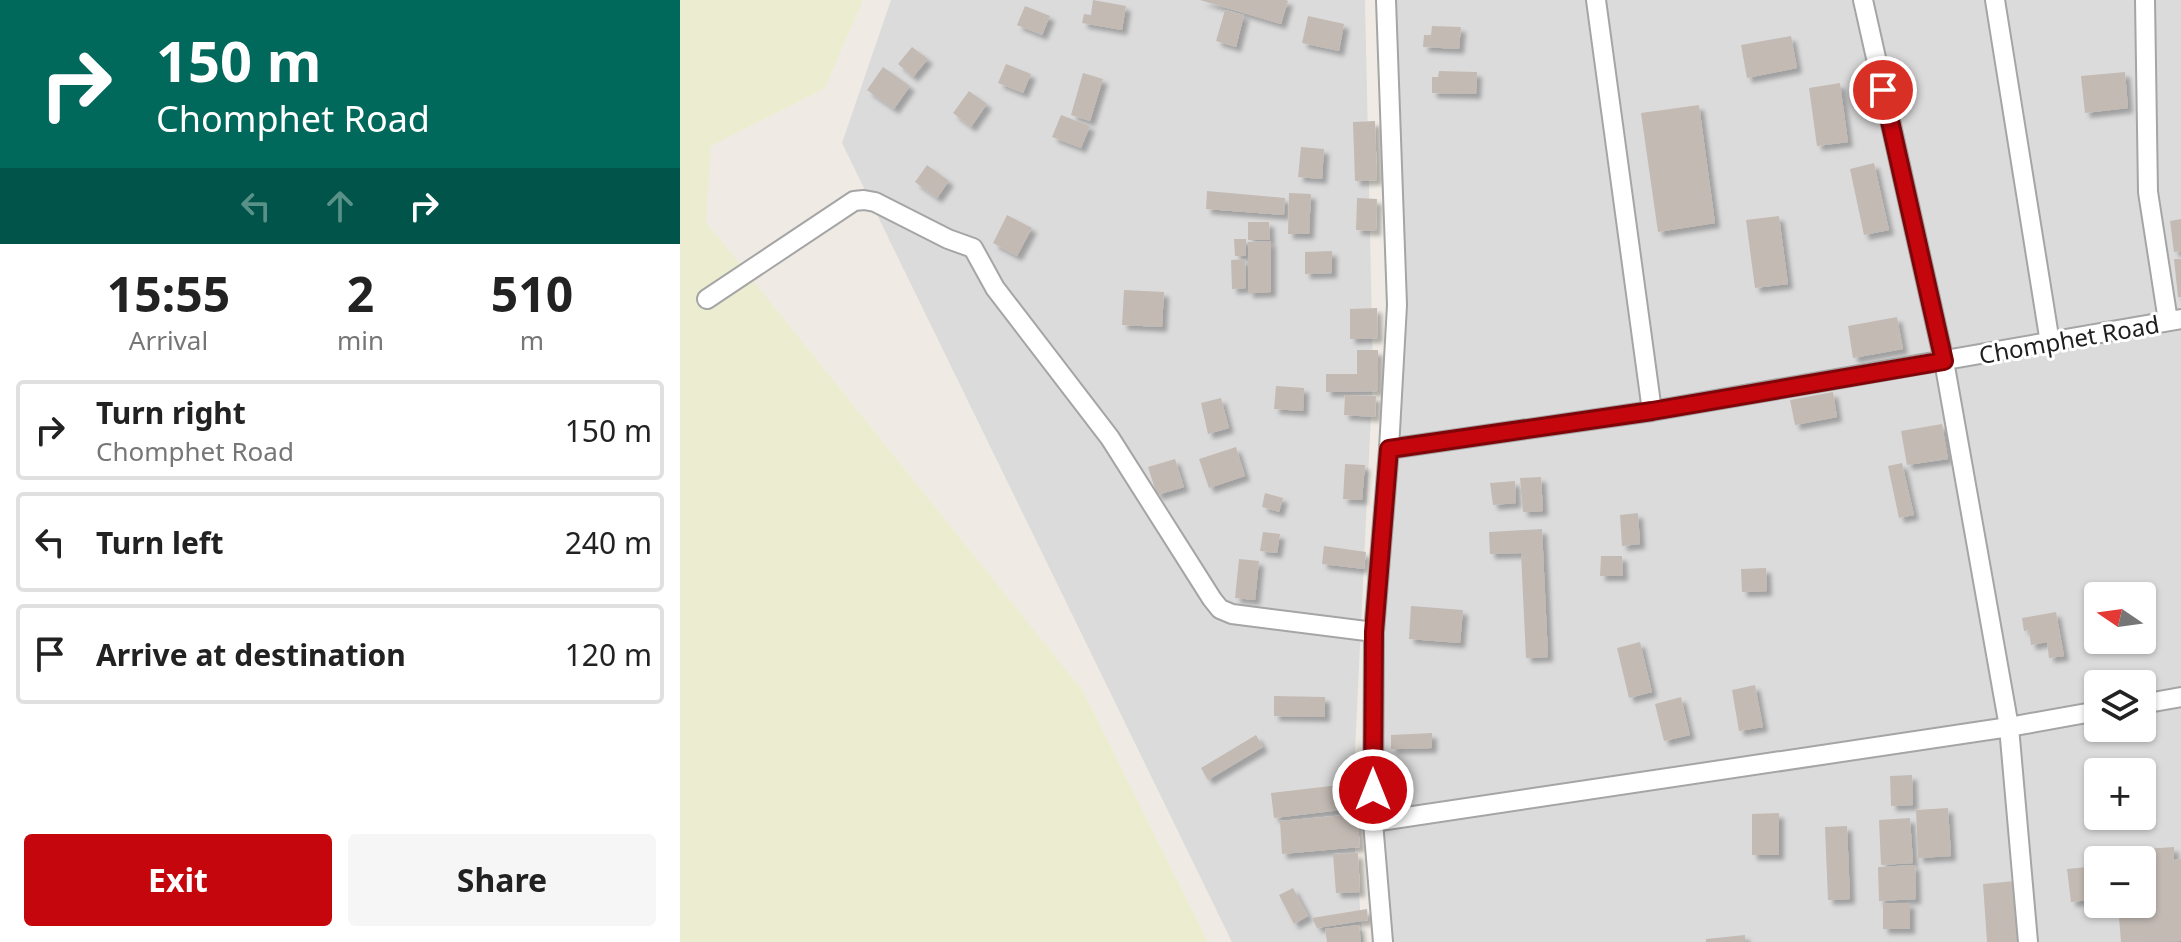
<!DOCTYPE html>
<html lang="en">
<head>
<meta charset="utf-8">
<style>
	:root { --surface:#fff; --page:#f6f6f6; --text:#222; --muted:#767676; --line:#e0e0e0; --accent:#c5070d }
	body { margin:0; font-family:"Noto Sans",sans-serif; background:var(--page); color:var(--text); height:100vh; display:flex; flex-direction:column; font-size:30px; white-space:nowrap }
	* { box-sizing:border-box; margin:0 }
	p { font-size:26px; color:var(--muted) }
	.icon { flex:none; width:44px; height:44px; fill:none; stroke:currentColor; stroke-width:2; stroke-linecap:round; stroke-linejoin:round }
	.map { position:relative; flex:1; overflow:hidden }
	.sheet { display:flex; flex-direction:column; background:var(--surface); width:680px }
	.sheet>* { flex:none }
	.banner { background:#00695c; color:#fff; overflow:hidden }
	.needle { width:52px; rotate:283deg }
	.fabs { position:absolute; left:1404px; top:582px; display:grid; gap:16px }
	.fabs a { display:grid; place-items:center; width:72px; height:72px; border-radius:8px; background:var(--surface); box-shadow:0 2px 6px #0004; font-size:40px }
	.pin { position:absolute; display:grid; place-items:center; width:68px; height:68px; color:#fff; margin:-34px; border:4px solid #fff; border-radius:50%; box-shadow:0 2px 8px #0007 }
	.me { position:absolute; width:88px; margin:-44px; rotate:0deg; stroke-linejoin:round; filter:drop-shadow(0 0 6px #0008) }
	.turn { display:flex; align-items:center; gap:28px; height:168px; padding:0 24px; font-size:36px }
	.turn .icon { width:104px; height:104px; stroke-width:2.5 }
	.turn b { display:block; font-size:56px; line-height:68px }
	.lanes { display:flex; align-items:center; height:76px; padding:0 24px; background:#0003; justify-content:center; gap:40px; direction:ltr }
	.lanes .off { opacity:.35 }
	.eta { display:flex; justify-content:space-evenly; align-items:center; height:136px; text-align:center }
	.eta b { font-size:48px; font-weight:700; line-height:56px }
	.action { display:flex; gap:16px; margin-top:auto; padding:16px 24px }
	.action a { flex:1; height:92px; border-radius:8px; background:var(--accent); color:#fff; font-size:32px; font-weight:700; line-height:92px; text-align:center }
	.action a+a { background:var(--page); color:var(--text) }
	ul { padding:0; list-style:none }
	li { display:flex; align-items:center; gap:24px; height:100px; margin:0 16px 12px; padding:0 8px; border:4px solid var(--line); border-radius:8px }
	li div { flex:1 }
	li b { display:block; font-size:30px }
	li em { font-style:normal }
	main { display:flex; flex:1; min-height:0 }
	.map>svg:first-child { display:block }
	.residential { fill:#dcdbdb; fill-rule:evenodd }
	.farmland { fill:#ecedd0 }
	.building { fill:#c3bab4; filter:url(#shadow) }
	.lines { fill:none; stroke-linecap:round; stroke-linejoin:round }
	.minor-casing { stroke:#a5a5a5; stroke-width:22 }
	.minor { stroke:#fff; stroke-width:18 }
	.route-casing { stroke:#800508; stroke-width:20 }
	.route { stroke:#c5070d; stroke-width:14 }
	.labels { text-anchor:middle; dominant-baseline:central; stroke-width:6; stroke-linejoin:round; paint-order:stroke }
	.street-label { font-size:24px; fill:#1e1e1e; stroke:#fff }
</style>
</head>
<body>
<main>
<section class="sheet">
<div class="banner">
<div class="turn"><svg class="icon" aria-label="right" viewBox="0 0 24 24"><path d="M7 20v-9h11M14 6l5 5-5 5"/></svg><div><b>150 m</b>Chomphet Road</div></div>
<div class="lanes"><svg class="icon off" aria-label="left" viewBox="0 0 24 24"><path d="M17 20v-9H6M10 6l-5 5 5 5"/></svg><svg class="icon off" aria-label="ahead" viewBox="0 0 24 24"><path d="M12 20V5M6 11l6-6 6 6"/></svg><svg class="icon" aria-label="right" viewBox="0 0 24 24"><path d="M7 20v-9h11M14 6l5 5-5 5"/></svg></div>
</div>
<div class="eta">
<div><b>15:55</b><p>Arrival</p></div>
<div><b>2</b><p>min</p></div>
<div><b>510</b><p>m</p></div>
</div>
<ul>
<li><svg class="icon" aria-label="right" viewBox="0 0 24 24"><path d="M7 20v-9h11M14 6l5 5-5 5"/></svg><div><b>Turn right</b><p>Chomphet Road</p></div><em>150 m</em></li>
<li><svg class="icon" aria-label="left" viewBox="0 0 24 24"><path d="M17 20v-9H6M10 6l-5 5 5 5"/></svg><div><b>Turn left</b></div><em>240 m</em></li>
<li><svg class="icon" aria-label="arrive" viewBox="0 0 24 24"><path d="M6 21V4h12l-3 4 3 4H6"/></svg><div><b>Arrive at destination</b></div><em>120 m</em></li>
</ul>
<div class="action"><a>Exit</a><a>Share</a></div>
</section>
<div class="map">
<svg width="1501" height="942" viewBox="0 0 1501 942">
	<defs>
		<filter id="shadow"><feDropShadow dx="5" dy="5" stdDeviation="2" flood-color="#0004"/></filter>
	</defs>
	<rect width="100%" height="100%" fill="#efebe4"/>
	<path class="residential" d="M211,0h474l8,373 -21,441 11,128h-131l-390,-799z
		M716,0h785v942h-795l-12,-281 30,-308zM1418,596h44v44h-44zM1418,684h44v44h-44zM1418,772h44v44h-44zM1418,860h44v44h-44z"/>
	<path class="farmland" d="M0,0h183l-38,88 -114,58 -5,76 377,469 125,251h-528z"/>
	<path class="building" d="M413,0l33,6 -4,24 -40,-7 2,-9 7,1z
		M520,0h86l2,1 -7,23z
		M345,6l25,10 -8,19 -25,-10z
		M545,10l19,5 -8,32 -20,-6z
		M628,16l36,8 -5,27 -37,-8z
		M752,26l29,1 -2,22 -36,-2 1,-12h7z
		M1111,36l6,32 -50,10 -6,-33z
		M232,47l16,12 -15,18 -15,-13z
		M326,64l25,10 -8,19 -25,-10z
		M203,67l27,19 -16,23 -27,-19z
		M759,71l38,1 -1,22 -44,-1v-16h6z
		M1445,72l3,36 -43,5 -4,-37z
		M403,73l20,6 -13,42 -19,-6z
		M1160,83l8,59 -31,4 -8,-58z
		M289,91l18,13 -16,23 -18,-14z
		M1019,105l16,118 -57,9 -17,-119z
		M381,115l29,11 -9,22 -29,-11z
		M695,121l2,59 -22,1 -2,-59z
		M621,147l23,2 -2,30 -24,-2z
		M1194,163l15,67 -25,5 -14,-66z
		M247,165l22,16 -12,17 -22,-16z
		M527,191l78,7 -1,17 -78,-6z
		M609,193l22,1 -2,40h-21z
		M677,198l20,1 -1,32 -20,-1z
		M327,215l25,13 -15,28 -24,-13z
		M1099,216l9,68 -33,4 -9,-68z
		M1501,219v32l-7,1 -4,-31z
		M568,222h21l1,18h-22z
		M554,239h12v17h-11z
		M591,241v51l-23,1v-51z
		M652,251v22l-27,1v-22z
		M565,259l1,29 -14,1 -1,-29z
		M1494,259h7v38h-3z
		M444,290l40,2 -2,35 -40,-2z
		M697,308l1,30 -28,1v-30z
		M1217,317l6,32 -50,9 -5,-32z
		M677,350h21v41l-52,1v-18h31z
		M596,386l28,2 -1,23 -29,-2z
		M1153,392l4,25 -42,8 -5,-25z
		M665,395l31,1 -1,21 -31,-2z
		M541,398l8,30 -21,6 -7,-31z
		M1262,424l6,35 -41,6 -6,-34z
		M556,447l9,29 -36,12 -10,-29z
		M495,459l9,28 -27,8 -9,-28z
		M1222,463l12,52 -15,3 -11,-52z
		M665,464l20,1 -3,35 -19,-1z
		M861,477l2,34 -20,1 -3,-34z
		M835,481l1,22 -23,2 -3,-22z
		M585,493l18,5 -4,14 -17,-5z
		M958,513l2,31 -18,2 -2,-31z
		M862,529l6,128 -22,1 -5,-105 -31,1 -1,-22z
		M583,532l17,2 -3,19 -17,-2z
		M644,546l42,6 -2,17 -42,-5z
		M921,556h21l1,20h-23z
		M559,559l20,2 -4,39 -20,-2z
		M1086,568l1,23 -25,1 -1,-23z
		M731,606l52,4 -3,33 -51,-4z
		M1376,612l8,44 -15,2 -2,-16 -16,3 -2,-15 -5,1 -2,-13z
		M960,642l12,50 -23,6 -12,-50z
		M1075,685l8,42 -24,4 -7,-41z
		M594,696l51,1v20l-51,-1z
		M1001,697l9,38 -26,6 -9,-37z
		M752,733v15l-41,1v-14z
		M576,735l7,12 -55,33 -7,-12z
		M1232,775l1,30 -22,1 -1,-30z
		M676,783l2,25 -84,10 -3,-25z
		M1268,808l3,48 -33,2 -2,-48z
		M1099,813v42h-27v-41z
		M677,814l3,33 -78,7 -2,-33z
		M1230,818l3,45 -32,2 -2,-45z
		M1167,826l3,73 -22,1 -3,-73z
		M1494,847v13l7,-1v82l-60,1 -3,-38h24v-44h-27v-9z
		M678,853l2,39 -24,1 -3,-39z
		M1235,865l1,34 -37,2 -1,-34z
		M1418,866v33l-27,3 -4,-33z
		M1335,881l5,61h-33l-4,-58z
		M613,888l15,28 -14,8 -15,-29z
		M1203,903h27v26h-27z
		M687,909l1,11 -51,8 -5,-10z
		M679,925l2,17h-34l-2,-13z
		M1065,935v7h-39v-3z"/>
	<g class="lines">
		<defs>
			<path id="minor" d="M916,0l56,411
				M1183,0l81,361 65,366 19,215
				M1315,0l55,343
				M1465,0l3,192 20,129
				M27,299l147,-98 10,-1 11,2 73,37 25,9 22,40 115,150 102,161 8,10 12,5 142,18
				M709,449l263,-38 529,-92
				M1462,704l39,-7
				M693,822l636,-95 89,-16
				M703,942l-10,-120 1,-190 15,-183 8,-144 -11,-305"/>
		</defs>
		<use href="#minor" class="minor-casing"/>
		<use href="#minor" class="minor"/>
	</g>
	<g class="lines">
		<defs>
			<path id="route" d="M693,790l1,-158 15,-183 263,-38 292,-50 -61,-271"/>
		</defs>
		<use href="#route" class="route-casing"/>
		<use href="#route" class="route"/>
	</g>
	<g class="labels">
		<g class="street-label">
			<text transform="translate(1389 339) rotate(-10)">Chomphet Road</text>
		</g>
	</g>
</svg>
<div class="fabs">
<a><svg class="needle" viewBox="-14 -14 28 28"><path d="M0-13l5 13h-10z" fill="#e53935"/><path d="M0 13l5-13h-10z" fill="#767676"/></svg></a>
<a><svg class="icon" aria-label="layers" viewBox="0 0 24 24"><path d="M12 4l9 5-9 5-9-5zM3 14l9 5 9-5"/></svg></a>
<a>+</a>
<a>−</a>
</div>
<div class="pin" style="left:1203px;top:90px;background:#d93025"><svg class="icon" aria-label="arrive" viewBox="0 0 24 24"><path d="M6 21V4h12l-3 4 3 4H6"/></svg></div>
<svg class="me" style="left:693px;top:790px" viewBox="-20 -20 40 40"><circle r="17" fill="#c5070d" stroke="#fff" stroke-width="3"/><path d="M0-11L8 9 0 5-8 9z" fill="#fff"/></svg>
</div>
</main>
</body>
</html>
